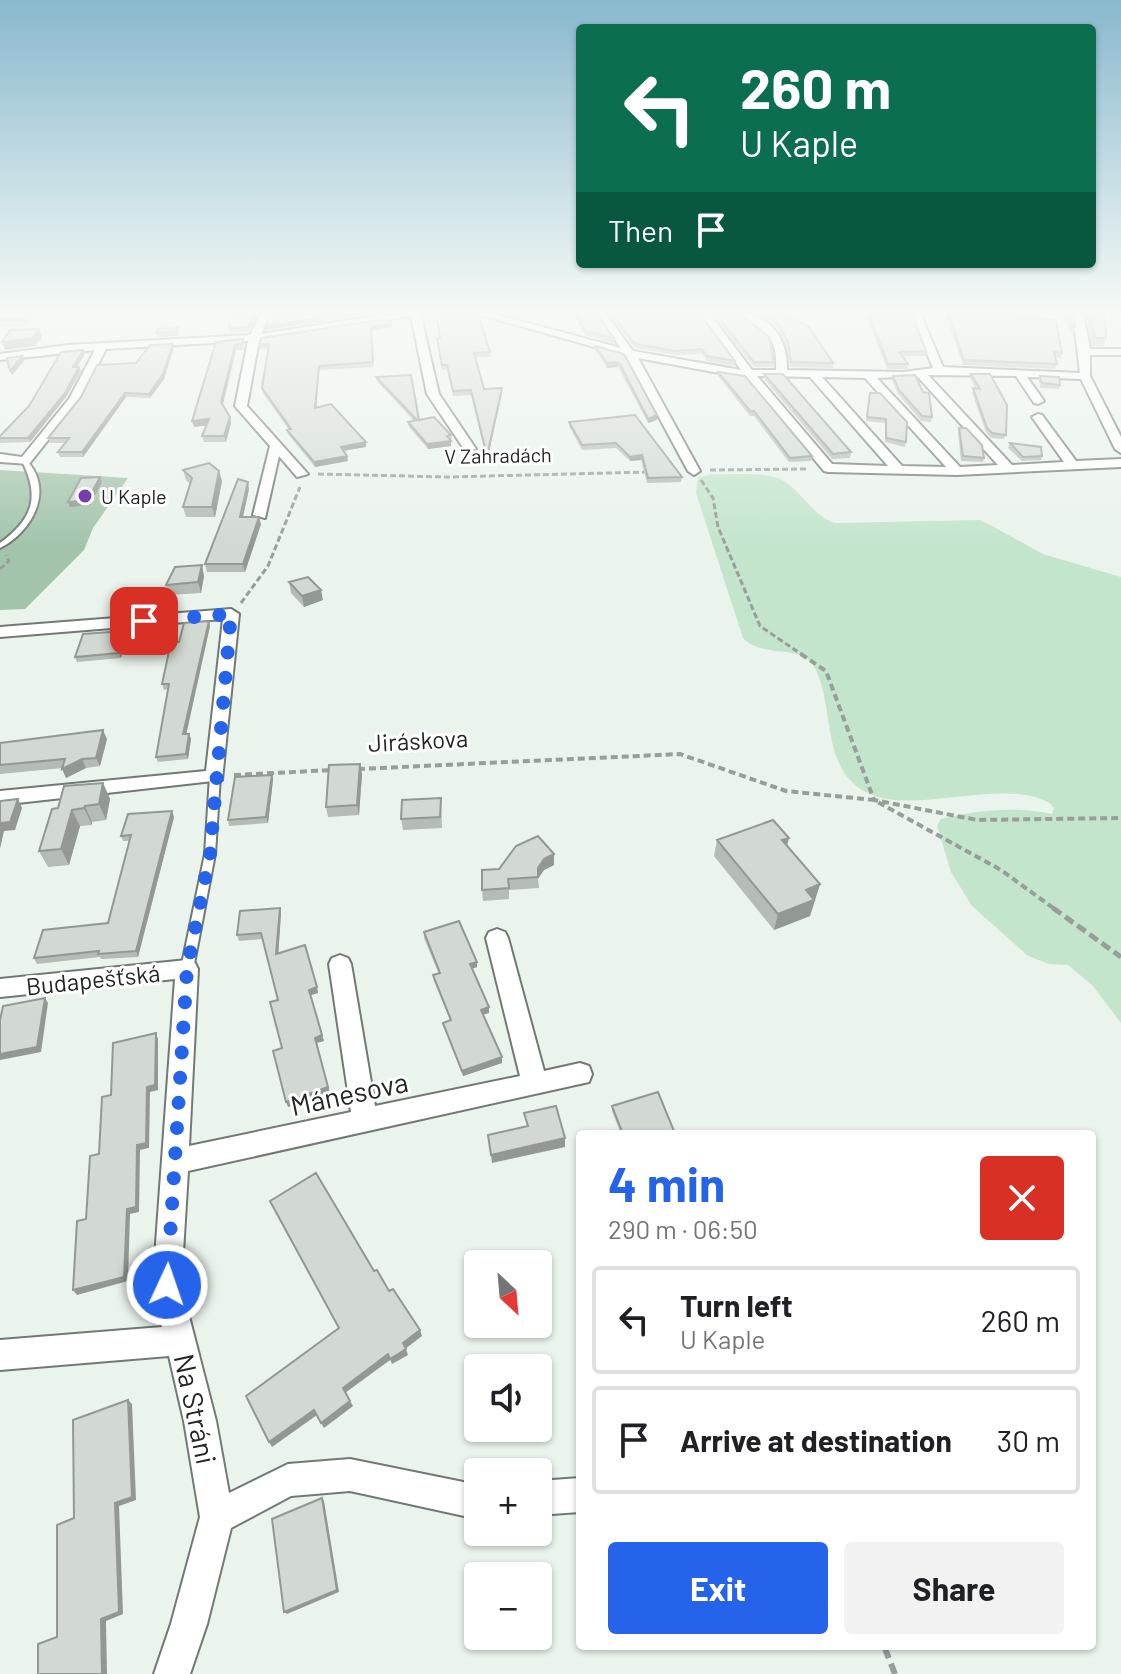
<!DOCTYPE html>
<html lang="en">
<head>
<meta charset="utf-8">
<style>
	:root { --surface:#fff; --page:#f2f2f2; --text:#202124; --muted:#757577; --line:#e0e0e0; --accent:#2563eb }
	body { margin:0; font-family:Barlow,sans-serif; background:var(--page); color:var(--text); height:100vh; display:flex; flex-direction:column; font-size:30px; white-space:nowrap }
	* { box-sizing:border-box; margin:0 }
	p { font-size:26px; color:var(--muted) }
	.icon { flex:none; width:44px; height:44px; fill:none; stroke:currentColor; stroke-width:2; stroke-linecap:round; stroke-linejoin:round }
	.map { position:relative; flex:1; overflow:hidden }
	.sheet { position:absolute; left:576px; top:1130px; width:520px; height:520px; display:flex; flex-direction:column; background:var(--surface); border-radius:8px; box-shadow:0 2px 6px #0004 }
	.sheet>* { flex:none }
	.hud { position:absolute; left:576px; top:24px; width:520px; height:244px; border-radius:8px; box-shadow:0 2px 6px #0004; background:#0b6e4f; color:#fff; overflow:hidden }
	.needle { width:52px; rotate:154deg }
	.buttons { position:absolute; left:464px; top:1250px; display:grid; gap:16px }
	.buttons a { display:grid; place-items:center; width:88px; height:88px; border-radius:8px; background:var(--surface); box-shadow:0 2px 6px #0004; font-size:40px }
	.pin { position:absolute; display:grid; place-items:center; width:68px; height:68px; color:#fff; margin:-34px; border-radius:16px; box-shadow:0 4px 12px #0006 }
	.me { position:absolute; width:88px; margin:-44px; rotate:3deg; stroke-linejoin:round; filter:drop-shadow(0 0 6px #0008) }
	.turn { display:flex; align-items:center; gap:28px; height:168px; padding:0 32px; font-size:36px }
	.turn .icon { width:104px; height:104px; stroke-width:2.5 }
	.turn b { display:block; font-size:56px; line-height:68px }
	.then { display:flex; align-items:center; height:76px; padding:0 32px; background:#0003; gap:16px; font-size:30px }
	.round { display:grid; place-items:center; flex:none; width:84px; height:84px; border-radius:8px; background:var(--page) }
	.head { display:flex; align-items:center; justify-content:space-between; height:136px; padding:0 32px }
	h1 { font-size:48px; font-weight:700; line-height:60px; color:var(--accent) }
	.button { display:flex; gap:16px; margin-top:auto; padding:16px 32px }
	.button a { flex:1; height:92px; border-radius:8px; background:var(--accent); color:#fff; font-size:32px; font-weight:700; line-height:92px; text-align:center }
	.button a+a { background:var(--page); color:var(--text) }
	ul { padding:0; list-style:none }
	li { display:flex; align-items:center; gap:24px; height:108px; margin:0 16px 12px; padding:0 16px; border:4px solid var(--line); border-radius:8px }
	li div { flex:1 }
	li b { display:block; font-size:30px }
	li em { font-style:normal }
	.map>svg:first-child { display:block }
	.green { fill:#c3e5cc }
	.forest { fill:#a2c4ab }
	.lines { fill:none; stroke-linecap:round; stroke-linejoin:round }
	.service-casing { stroke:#727974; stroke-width:4 }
	.minor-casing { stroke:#727974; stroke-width:4 }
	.path-far3 { stroke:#989e9a; stroke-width:3; stroke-dasharray:6 3; stroke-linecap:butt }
	.path-far2 { stroke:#989e9a; stroke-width:4; stroke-dasharray:7 4; stroke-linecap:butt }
	.path-far1 { stroke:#989e9a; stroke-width:5; stroke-dasharray:10 5; stroke-linecap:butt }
	.path { stroke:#989e9a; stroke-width:6; stroke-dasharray:13 6; stroke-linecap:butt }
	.service { fill:#fff; fill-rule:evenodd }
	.minor { fill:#fff; fill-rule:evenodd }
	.wall { fill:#b5bbb5 }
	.shaded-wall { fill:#939894 }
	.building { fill:#d2d9d3; stroke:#939894; stroke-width:2 }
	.route { stroke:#2563eb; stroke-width:14; stroke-dasharray:0 25.2 }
	.poi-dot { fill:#773bb0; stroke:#fff; stroke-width:3 }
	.labels { text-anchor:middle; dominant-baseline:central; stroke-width:6; stroke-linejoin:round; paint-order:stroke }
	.far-street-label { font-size:20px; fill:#222523; stroke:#fff }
	.far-poi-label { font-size:20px; fill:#222523; stroke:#fff; text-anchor:start }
	.street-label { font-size:24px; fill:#222523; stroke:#fff }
	.near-street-label { font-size:28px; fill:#222523; stroke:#fff }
</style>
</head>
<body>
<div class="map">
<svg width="1121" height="1674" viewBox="0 0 1121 1674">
	<rect width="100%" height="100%" fill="#ebf3ed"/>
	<path class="green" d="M713,474c21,1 50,-3 69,6 20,11 33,39 54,43l145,-3 62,34 78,23v446l-29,-38 -24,-20 -19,-1 -21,-8 -56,-50 -21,-34 -14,-46 4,-7c35,-9 75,-13 111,-5l2,-6 -4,-5c-43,-25 -129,9 -175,-7 -57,-20 -38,-87 -61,-130 -12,-22 -51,-7 -71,-28l-47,-145 2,-16z"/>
	<path class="forest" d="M0,470l128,8 -35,50 -9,22 -59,59 -25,1z"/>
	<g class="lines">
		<defs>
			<path id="service" d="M25,459c31,30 7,73 -25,89v-5c33,-24 40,-46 22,-82z
				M215,773l5,3 -5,78 -22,115 -2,3 -4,2 -4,-2 -2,-3 24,-115 5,-78z"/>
			<path id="minor" d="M261,313h10l-10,21 133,-21h26l19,81 37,55 -10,3 -39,-58 -16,-78 -152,24 -12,66 61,68 -11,3 -18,-21 -14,62 -12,-3 17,-69 -35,-40 13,-65 -142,8 -26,51 -51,64 -29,-2v-8l22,3 47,-58 26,-49 -95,10v-6l68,-9 182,-10z
				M474,313h16l131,35 -26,-35h10l28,38 108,19 -42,-57h10l43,57h24c2,-40 -14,-36 -40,-57 34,0 52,26 51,57l117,2 29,-4 -23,-55h10l23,54 137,6 -7,-60h10l7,36h31v6h-31v21l31,61v16l-6,-4 -34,-70 -54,-2 17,24 -6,3 -4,-1 -18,-27 -88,-1 84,90 52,-3 -32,-45 6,-3 4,1 34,46 45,-2v8l-164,8 -129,-3 -4,-1 -78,-93 -108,-20 62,113 -6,4 -6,-4 -62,-115zM757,376l53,1 78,89 -56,-2zM917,376l81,89 -38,2 -83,-89zM822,377l43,1 81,89 -44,-1z
				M231,609l8,5 -17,166 -222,25v-14l206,-20 17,-152 -223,18v-10z
				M497,929l8,3 3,6 36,133 36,-8 9,3 3,8 -3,8 -401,89 -7,114 35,136 13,72 59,-29 62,-5 128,26v34l-128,-28 -59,5 -60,32 -24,96 -17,50h-36l17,-50 29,-107 -16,-96 -15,-65 -169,14v-30l162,-13 -9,-42 22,-306 -175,18v-18l187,-19 8,3 3,6 -9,177 162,-34 -22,-148 3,-6 8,-3 8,3 3,6 24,142 145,-30 -34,-138 3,-6z
				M580,1478v34l-42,3v-34z"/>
		</defs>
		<use href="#service" class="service-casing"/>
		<use href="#minor" class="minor-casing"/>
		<path class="path-far3" d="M710,470l99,-1
			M318,474l130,3 201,-5
			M701,480l12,18 5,29 42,99 44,30
			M0,569l9,-8 -3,-6
			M241,603l27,-37 32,-79"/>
		<path class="path-far2" d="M801,654l25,17 48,129 103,20 144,-2
			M358,769l322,-15 106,37 88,9 127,70 55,40
			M234,775l99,-5"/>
		<path class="path-far1" d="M1053,908l68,49"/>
		<path class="path" d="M884,1646l11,28"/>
		<use href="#service" class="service"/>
		<use href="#minor" class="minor"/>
	</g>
	<path class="wall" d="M0,313h40l-18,13h-22z
		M259,313l-11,19 -18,1 -1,-5z
		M501,313h30v1l-10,4z
		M572,313h24l18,25 -1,5 -28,-8z
		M607,313h92l36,48 -1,5 -27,-5 -5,-7 -26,1 -41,-7z
		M711,313h28l35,49 -1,5h-19z
		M753,313h29l51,50v5l-43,-1 -3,-20 -10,-19 -8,-8z
		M848,313h9l-1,11z
		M865,313h46l15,38 -1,5h-22l5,8 -1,5h-20z
		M945,313h74l1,4 42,36 -1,5 -6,-1 2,7 -2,5 -92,-4z
		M1059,313h15l1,15 -2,8z
		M1085,313h20l1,25 -3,8h-11z
		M391,323l1,4 -21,4 3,36 -55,3 -3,37 50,35v5l-23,4 5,10 -33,6 -27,-33 -1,-4h2l-26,-37 -1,-5 6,-39h-8v-4z
		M179,332l-1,4 -20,1 -2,-4z
		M440,338l50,14 1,5h-16l9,32 18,-1v5l-15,68 -16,-66 -18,1 -6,-27 -5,1 -5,-28z
		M216,342l28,2 -1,6h-7l-13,55 7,12 1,6 -5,19h-22l-2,-6 4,-11 -12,2z
		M595,346l29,8 33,66 -9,3 -30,-56 -11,1 -12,-18z
		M174,348l-10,31 -14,19 -24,-1 -43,60h-23l-2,-5 7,-9h-15l-2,-5 88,-75z
		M83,350l2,4 -8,13h2l2,4 -15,26 -36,45 -30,1v-7z
		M718,372l94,84 -1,5 -22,1 -35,-46h-4l-32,-40z
		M764,374l87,78 -1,6 -18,1 -68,-80z
		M971,374h19l16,61 -2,4 -13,-1 -5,-6 -14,-39 1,-5 3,1 -6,-11z
		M893,376l39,41 -1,5 -10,-1 -23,-27 -6,-14z
		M1040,376l20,9 -1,4 -19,-1 -1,-8z
		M376,377l43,43 32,15 1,5h-2l1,6 -23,3 -19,-22 -1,-5 6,-1 -37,-40z
		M870,393l36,49 -1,5 -20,-5v-19l-19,-2z
		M635,415l47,62 -1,5 -34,1 -6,-23 -11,1 -14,-13 -34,2 -13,-24v-4z
		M959,428l25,30 -1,4 -22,-1 -3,-29z
		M1010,443l32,13 -1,4 -19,1 -14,-13z
		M183,470l39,11 -7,36h-29l-3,-10 7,-23 -4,-4z
		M249,489l-6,28 18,7 -16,48h-38l-2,-8z
		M204,576l-3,17 -32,2 -3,-10z
		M289,582l34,18 -19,7 -13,-14z
		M210,626l-24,108h3l2,5 -3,20 -30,3 -2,-5 12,-68 -4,1 -2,-6 17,-42z
		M125,631l2,5 -3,4 1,2 -4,16 -44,4 -2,-5z
		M107,739l-7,27 -14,2 -20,10 -3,-10 -63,6v-31z
		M360,764l2,10 -3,41 -31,2 -2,-10z
		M272,775l1,5 -5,43 -39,3 -1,-6z
		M103,783l7,16 -4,21 -14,2v3l-12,1 -11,39 -21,2 -9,-16 19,-43z
		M441,798l1,30 -39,2 -2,-11z
		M174,817l-36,140 -37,2 -1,-2 -63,7 -3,-6 74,-35 22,-82h-7l-2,-5z
		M717,840l70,6 33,38 -10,32 -36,14 -60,-74z
		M554,854v11l-10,5 -6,8 1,10 -30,2v9l-26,2 -1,-11 17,-21z
		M280,908l1,5 -3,40 39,34 1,6 -7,2 13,46 -8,2 14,50 -42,14 -10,-107 -16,-61 -23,2 -2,-6z
		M424,932l53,30v5l-5,2 17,38v6l-6,1 19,49 -39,13 -19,-48 -1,-5 7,-3 -16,-39 -1,-6 6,-1 -15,-36z
		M612,1106l61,28h-52l-9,-23z"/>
	<path class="shaded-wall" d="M29,313h11l-18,13 -3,-6z
		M256,313h3l-11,19 -1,-4z
		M345,313h29l-108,17 -1,-4z
		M523,313h8v1l-10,4v-4z
		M391,323l1,4 -21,4 3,36 -3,-40z
		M39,329l3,9 -7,8 -30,4 -3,-8z
		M173,344l1,4 -10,31 -14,19 -1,-4z
		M235,345l1,5 -14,57 -1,-5z
		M83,350l2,4 -11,17 -1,-4z
		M22,356l2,5 -12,14 -2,-4z
		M619,362l-1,5 -11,1v-5z
		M319,366v4l-3,42 -1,-4z
		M79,367l2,4 -15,26 -36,45 -2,-4z
		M502,388v5l-15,68v-5z
		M125,393l1,4 -43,60 -1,-5z
		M657,415v5l-9,3v-4z
		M230,417l1,6 -5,19 -2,-6z
		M209,419l1,6 -16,2 -2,-6z
		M451,441v5l-23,3 -1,-5z
		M366,442v5l-24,4 -1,-4z
		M642,455l-1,5 -11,1v-4z
		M347,456l1,5 -33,6 -1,-5z
		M219,471l3,10 -7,36 -3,-10z
		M100,477l2,5 -12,23 -20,2 -2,-5z
		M248,482l1,7 -8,36 -1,-8z
		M259,517l2,7 -16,48 -2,-8z
		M202,565l2,11 -3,17 -3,-11z
		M321,590l2,10 -19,7 -2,-11z
		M209,621l1,5 -25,114 -2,-6z
		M125,631l2,5 -3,4 1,2 -4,16 -2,-5 1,-16z
		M103,730l4,9 -7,27 -4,-8z
		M189,734l2,5 -3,20 -2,-5z
		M82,759l4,9 -20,10 -4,-9z
		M360,764l2,10 -3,41 -2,-10z
		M272,775l1,5 -5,43 -2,-6z
		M103,783l7,16 -4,21 -7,-16z
		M18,799l4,9 -7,22 -11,1 -4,18v-26z
		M85,806l7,16v3l-8,-17z
		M72,810l8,16 -11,39 -8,-16z
		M172,811l2,6 -36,140 -2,-6z
		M789,838l-4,16 -3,-14z
		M554,854v11l-10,5 -6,9v-11l6,-9z
		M820,884l-10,32 -36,14 4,-16 28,-24z
		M280,908l1,5 -3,46 -2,-5z
		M477,962v5l-6,2 -1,-5z
		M317,987l1,6 -7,2 -2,-5z
		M45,998l3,5 -7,49 -41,8v-6z
		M489,1007v6l-7,2 -1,-5z
		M156,1033l2,6v51l-8,2 -1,56 -9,2 -1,62 -9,2 -2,67 -51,14 -4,-5 54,-81z
		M322,1035l2,6 -8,2 14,50 -42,14 -2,-5 29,-64z
		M502,1057v6l-39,13 -1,-5z
		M565,1138v9l-73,16 -1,-8z
		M420,1330l2,6 -17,13 -2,-6z
		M406,1349l2,6 -16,9 -2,-5z
		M388,1354l2,6 -45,33 -2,-5z
		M128,1400l4,4 4,96 -17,6 4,108 -17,7 1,53h-5l-1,-55z
		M350,1401l3,5 -29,22 -3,-5z
		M314,1410l3,5 -45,32 -3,-5z
		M322,1498l2,3 15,91 -52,22 -3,-2z"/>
	<path class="building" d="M0,313h29l-10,7 -19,-1z
		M229,313h27l-9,15h-18z
		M271,313h33l-1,1 42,-1 -80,13z
		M436,313h42l12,39 -16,1 10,36 18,-1 -15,68 -16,-66 -18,1 -6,-26h-5l-5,-27h3z
		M575,313h21l18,25 -29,-7z
		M611,313h88l36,48 -28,-5 -5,-7 -26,2 -41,-7z
		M715,313h24l30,24 5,25h-20z
		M763,313h19l27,14 24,36 -42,-1 -3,-20 -10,-18 -8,-8z
		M868,313h43l15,38 -27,1 9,12h-20z
		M948,313h71l1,4 36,3 6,33 -8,-1 3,12 -93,-4z
		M1066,313h8l1,15z
		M1090,313h15l1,25h-11z
		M386,319l5,4 -20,4 2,35 -54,4 -4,42 16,-4 35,38 -25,5 6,9 -33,6 -27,-32 4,-1 -29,-41 7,-44 -9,1 1,-7z
		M178,328l-2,4 -20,1 2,-4z
		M39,329l-7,9 -30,4 8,-12z
		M243,339l-1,5 -7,1 -14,57 9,15 -6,19h-22l7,-17 -17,2 24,-79z
		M173,344l-10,30 -14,20 -24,-1 -43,59h-24l11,-14h-21l33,-41 16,-32 39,-2 14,-18z
		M595,346l29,8 33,61 -9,4 -29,-57 -12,1z
		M83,350l-10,17h6l-14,26 -37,45h-28v-2l29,-30 32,-54z
		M22,356l-12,15 -3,-13z
		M718,372l27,4 67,80 -22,2 -36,-47 -3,1z
		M764,374h19l68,78 -18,2z
		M971,374h19l17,31 -1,30 -14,-2 -5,-5 -14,-40 7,1z
		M411,375l8,45 15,-3 17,18 -4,1 4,5 -24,3 -19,-22 9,-2 -41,-43z
		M915,375l8,17 6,1 3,24 -10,-1 -23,-26 -6,-14z
		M1040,376l19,1 1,8 -18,-2z
		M870,393h10l27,29 -1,20 -20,-4v-19l-19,-2z
		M635,415l47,62 -34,1 -6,-23 -12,2 -14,-14 -34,2 -13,-23z
		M959,428h7l16,17 2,13 -21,-2z
		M1010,443l31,4 1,9 -19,1z
		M209,463l10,8 -7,36h-29l9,-29 -9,-8z
		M100,477l-12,23 -20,2 13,-24z
		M238,479l10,3 -8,35h19l-16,47h-38z
		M202,565l-4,17 -32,3 9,-18z
		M308,577l13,13 -19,6 -13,-14z
		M209,621l-26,113h6l-3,20 -30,3 13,-73h-7l9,-42h8l5,-19z
		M125,631l-5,6h3l-4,16 -44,4 8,-23z
		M103,730l-7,28 -14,1 -20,10 3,-10 -65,6v-22z
		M360,764l-3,41 -31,2 3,-42z
		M272,775l-6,42 -38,3 7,-43z
		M103,783l-4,21 -14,2 -1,2 -12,2 -11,39 -22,2 13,-42 6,-1 6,-22z
		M441,798l-1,19 -39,2 1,-19z
		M18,799l-8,23 -10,1v-22z
		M172,811l-36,140 -38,3 1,-3 -65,7 9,-28 65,-7 23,-88 -10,1 7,-22z
		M773,820l16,18 -7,2 38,44 -14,6 8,10 -36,14 -61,-74z
		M538,836l16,18 -10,5 -6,9v9l-30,2 1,9 -27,2v-20l17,-1 17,-23z
		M280,908l-4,46 29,-9 12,42 -8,3 13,45 -7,3 13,49 -42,15 -13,-51 9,-3 -12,-46 8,-2 -17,-67 -24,2 3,-24z
		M459,921l18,41 -7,2 19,43 -8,3 21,47 -40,14 -19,-48 8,-3 -18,-45 7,-2 -16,-41z
		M45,998l-8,49 -37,7v-34l3,-14z
		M156,1033l-1,52 -8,2 -1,56 -9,2 -1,62 -9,2 -3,68 -51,13 4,-69 9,-2 4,-63 9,-2 3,-57 9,-2 2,-52z
		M658,1092l16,39 -10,3h-41l-11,-28z
		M556,1106l9,32 -74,17 -3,-20 40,-9 -4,-13z
		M316,1173l58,98 3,-1 12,21 4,-2 27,41 -17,13 3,6 -16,10 -2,-5 -45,34 7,13 -29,22 -7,-13 -45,32 -23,-46 93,-68 -69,-127z
		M128,1400l4,97 -17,6 4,109 -18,7 1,55h-64v-30l19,-7v-112l17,-7 -1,-98z
		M322,1498l15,92 -53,22 -12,-93z"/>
	<linearGradient id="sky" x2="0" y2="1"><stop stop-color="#89b8ce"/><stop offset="0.57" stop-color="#f6faf7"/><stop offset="1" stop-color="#f6faf7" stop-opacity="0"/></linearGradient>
	<rect width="1121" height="547" fill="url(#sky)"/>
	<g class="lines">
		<path class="route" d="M144,621l87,-7 -21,240 -23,115 -20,316"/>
	</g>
	<circle class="poi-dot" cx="85" cy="496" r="8"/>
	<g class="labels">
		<g class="far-street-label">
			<text transform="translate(498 455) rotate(-1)">V Zahradách</text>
		</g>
		<g class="far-poi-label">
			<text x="101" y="496">U Kaple</text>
		</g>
		<g class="street-label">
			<text transform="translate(418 740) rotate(-3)">Jiráskova</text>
			<text transform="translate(93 979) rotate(-6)">Budapešťská</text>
		</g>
		<g class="near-street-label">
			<text transform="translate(349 1093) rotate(-12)">Mánesova</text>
			<text transform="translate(196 1409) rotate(78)">Na Stráni</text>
		</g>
	</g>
</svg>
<div class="buttons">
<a><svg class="needle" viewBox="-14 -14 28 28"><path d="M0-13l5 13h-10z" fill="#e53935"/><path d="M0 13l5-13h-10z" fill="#757577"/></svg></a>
<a><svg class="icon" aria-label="sound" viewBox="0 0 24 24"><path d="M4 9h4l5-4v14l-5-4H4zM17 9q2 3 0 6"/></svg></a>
<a>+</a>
<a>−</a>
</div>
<div class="pin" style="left:144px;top:621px;background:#d93025"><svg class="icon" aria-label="arrive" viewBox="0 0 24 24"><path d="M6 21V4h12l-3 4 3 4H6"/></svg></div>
<svg class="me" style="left:167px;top:1285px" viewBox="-20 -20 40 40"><circle r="17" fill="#2563eb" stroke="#fff" stroke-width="3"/><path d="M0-11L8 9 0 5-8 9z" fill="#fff"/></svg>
<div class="hud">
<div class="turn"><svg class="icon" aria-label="left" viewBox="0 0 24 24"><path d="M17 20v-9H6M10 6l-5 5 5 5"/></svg><div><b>260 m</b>U Kaple</div></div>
<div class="then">Then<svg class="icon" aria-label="arrive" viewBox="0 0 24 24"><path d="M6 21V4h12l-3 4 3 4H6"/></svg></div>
</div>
<section class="sheet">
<div class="head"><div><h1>4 min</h1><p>290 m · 06:50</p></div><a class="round" style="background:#d93025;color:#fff"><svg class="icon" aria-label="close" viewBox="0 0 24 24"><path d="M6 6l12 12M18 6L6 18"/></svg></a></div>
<ul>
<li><svg class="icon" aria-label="left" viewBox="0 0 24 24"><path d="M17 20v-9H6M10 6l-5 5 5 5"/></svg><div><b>Turn left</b><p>U Kaple</p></div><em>260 m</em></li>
<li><svg class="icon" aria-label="arrive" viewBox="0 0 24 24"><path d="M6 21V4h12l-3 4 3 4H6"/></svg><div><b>Arrive at destination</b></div><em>30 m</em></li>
</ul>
<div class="button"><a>Exit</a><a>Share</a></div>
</section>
</div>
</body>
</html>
